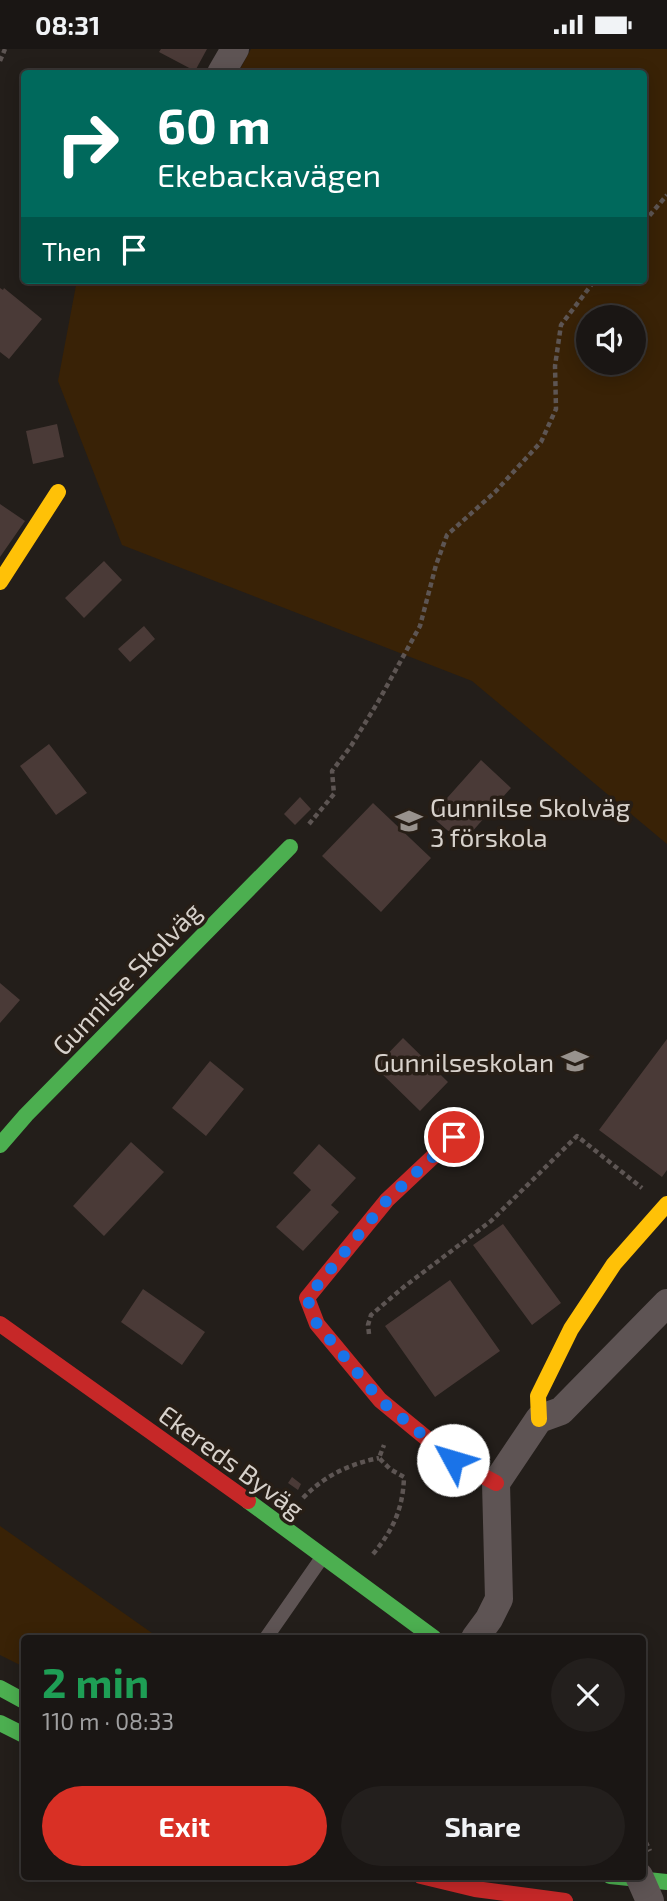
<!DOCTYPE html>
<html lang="en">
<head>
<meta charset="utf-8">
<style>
	:root { --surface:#1a1614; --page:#231f1d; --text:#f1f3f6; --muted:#9f9fa0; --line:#383534; --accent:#d93025 }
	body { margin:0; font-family:"Exo 2",sans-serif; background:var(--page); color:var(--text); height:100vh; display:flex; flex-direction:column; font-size:26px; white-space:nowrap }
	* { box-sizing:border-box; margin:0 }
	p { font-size:23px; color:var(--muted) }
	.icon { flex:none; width:38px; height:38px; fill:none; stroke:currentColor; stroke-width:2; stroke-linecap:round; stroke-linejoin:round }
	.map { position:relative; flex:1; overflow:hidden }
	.drawer { position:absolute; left:21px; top:1586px; width:625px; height:245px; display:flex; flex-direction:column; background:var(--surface); border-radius:7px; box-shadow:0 4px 18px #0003,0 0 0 2px var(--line) }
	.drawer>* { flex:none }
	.hud { position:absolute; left:21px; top:21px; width:626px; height:214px; border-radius:7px; box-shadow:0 4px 18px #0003,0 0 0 2px var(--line); background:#00695c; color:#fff; overflow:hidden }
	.buttons { position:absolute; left:576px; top:256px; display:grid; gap:14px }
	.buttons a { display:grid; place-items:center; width:70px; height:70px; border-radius:50%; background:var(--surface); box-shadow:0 4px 18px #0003,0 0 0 2px var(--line); font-size:35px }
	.pin { position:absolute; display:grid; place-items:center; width:60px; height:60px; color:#fff; margin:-30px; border:4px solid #fff; border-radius:50%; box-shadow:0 2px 7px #0007 }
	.me { position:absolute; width:77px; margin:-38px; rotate:309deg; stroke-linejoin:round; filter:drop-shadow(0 0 5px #0008) }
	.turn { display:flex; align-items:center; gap:24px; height:147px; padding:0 21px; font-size:32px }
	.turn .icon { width:91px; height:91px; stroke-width:2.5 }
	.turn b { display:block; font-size:49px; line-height:60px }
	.then { display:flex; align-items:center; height:66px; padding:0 21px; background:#0003; gap:14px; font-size:26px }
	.round { display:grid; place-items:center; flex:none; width:74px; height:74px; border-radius:37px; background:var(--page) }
	.head { display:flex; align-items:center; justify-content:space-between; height:119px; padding:0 21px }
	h1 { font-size:42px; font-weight:700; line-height:52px; color:#1e9e55 }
	.cta { display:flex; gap:14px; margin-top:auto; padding:14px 21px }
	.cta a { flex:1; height:80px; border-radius:42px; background:var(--accent); color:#fff; font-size:28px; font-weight:700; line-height:80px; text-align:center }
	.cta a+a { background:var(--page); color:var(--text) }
	.status { display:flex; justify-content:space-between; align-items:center; height:49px; padding:0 35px; background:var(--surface); direction:ltr }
	.status svg { height:19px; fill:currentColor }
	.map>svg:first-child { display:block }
	.green { fill:#392206; fill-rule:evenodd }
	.building { fill:#4a3a37 }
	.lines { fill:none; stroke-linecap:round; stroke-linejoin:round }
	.path { stroke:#5d5553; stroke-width:4.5; stroke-dasharray:5 3.5; stroke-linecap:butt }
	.lane { stroke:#5e5454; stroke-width:14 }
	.street { stroke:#5e5454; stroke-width:28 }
	.fast { stroke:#4caf50; stroke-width:16 }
	.slow { stroke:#ffc107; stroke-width:16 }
	.jam { stroke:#c62828; stroke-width:16 }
	.path-bridge { stroke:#5d5553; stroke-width:4.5; stroke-dasharray:5 3.5; stroke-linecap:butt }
	.street-bridge { stroke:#5e5454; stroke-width:28 }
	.route { stroke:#1a73e8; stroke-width:12; stroke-dasharray:0 21.6 }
	.labels { text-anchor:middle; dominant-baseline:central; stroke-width:7; stroke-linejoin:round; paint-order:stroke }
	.poi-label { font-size:26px; fill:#d7d1cb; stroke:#271e16; text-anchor:start }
	.street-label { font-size:26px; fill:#d7d1cb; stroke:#271e16 }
</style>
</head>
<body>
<div class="status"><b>08:31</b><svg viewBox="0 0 49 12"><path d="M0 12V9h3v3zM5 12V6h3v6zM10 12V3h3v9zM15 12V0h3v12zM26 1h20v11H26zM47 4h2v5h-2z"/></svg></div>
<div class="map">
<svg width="667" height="1852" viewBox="0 0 667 1852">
	<rect width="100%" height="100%" fill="#231e1a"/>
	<path class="green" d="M251,0h416v795l-195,-163 -350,-136 -64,-164 19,-101h567v-207h-406zM588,268h46v45h-46z
		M0,1477l159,112h-135v29l-24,-12z"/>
	<path class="building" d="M161,0h46l-12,22 -36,-19z
		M0,239l3,2 1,-2 38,31 -33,40 -9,-7z
		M57,375l7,33 -31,7 -7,-33z
		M0,455l25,17 -25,36z
		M104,512l18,19 -38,38 -19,-20z
		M144,577l11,13 -25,23 -12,-13z
		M49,695l38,49 -31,22 -36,-49z
		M481,711l30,28 -49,55 -31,-27z
		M300,748l11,12 -16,16 -11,-11z
		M373,754l58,55 -50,54 -59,-56z
		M0,934l20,17 -20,23z
		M403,989l45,44 -28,29 -45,-44z
		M667,990v131l-5,7 -63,-47z
		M210,1012l34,28 -38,47 -34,-28z
		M131,1093l33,30 -60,64 -31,-30z
		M319,1095l37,34 -25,27 8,7 -36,39 -27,-24 35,-37 -18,-17z
		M503,1175l58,79 -29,22 -59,-80z
		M450,1231l50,71 -65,46 -50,-71z
		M143,1240l62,43 -23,33 -61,-43z
		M292,1428l9,7 -3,6 -10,-7z"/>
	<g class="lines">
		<path class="path" d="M0,12l5,-12
			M644,173l23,-27
			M309,775l25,-30 -2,-23 19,-25 27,-44 42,-76 16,-61 11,-30 48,-43 46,-50 15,-33 -1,-43 6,-41 34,-45
			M369,1285l-1,-9 3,-10 34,-29 86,-65 86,-85 65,52
			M303,1449c21,-22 46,-34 76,-40
			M373,1505c20,-24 30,-45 31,-77l-14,-8 -11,-11 5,-13"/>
		<path class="lane" d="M266,1589l55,-79"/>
		<path class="street" d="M221,24l14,-24
			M475,1589l14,-19 10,-20 -3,-116 43,-64 22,-8 106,-108"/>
		<path class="fast" d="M0,1096l26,-30 264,-268
			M248,1452l186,137
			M0,1639l24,13
			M0,1674l24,12
			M610,1827l57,6"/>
		<path class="slow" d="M0,533l58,-90
			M539,1370l-1,-23 33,-67 43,-65 53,-60"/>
		<path class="jam" d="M454,1088l-67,63 -80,98 10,26 63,76 73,60 43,23
			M0,1275l248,177
			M421,1827l54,13 90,12"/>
		<path class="path-bridge" d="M642,1785l8,17"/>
		<path class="street-bridge" d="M639,1827l11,25"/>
	</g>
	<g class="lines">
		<path class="route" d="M453,1411l-73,-60 -63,-76 -10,-26 80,-98 67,-63"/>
	</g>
	<defs>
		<symbol id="school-bare" viewBox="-9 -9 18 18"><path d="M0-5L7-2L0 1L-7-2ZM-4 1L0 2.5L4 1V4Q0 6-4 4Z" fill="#98928d" stroke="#271e16" stroke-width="2.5" paint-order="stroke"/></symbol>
	</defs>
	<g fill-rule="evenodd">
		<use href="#school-bare" x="390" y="753" width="38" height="38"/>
		<use href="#school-bare" x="556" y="993" width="38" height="38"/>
	</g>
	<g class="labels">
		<g class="poi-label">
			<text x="430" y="757">Gunnilse Skolväg<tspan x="430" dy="30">3 förskola</tspan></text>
			<text x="554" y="1012" text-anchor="end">Gunnilseskolan</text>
		</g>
		<g class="street-label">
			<text transform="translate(126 929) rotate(-46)">Gunnilse Skolväg</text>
			<text transform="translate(232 1412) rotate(36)">Ekereds Byväg</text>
		</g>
	</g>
</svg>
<div class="buttons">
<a><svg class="icon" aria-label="sound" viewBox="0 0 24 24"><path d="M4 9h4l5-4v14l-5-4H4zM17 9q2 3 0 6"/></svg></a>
</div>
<div class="pin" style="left:454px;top:1088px;background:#d93025"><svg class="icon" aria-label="arrive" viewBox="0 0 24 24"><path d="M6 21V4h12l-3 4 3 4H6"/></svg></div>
<svg class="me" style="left:453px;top:1411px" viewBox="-20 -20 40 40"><circle r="19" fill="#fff"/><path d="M0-13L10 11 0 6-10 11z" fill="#1a73e8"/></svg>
<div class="hud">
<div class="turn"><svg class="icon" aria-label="right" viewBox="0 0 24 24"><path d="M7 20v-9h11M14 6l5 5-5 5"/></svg><div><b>60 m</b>Ekebackavägen</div></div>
<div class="then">Then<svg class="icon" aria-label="arrive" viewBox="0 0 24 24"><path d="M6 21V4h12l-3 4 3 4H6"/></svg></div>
</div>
<section class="drawer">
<div class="head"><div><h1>2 min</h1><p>110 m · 08:33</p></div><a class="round"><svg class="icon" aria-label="close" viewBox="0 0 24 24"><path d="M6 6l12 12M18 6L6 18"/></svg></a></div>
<div class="cta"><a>Exit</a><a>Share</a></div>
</section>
</div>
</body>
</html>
